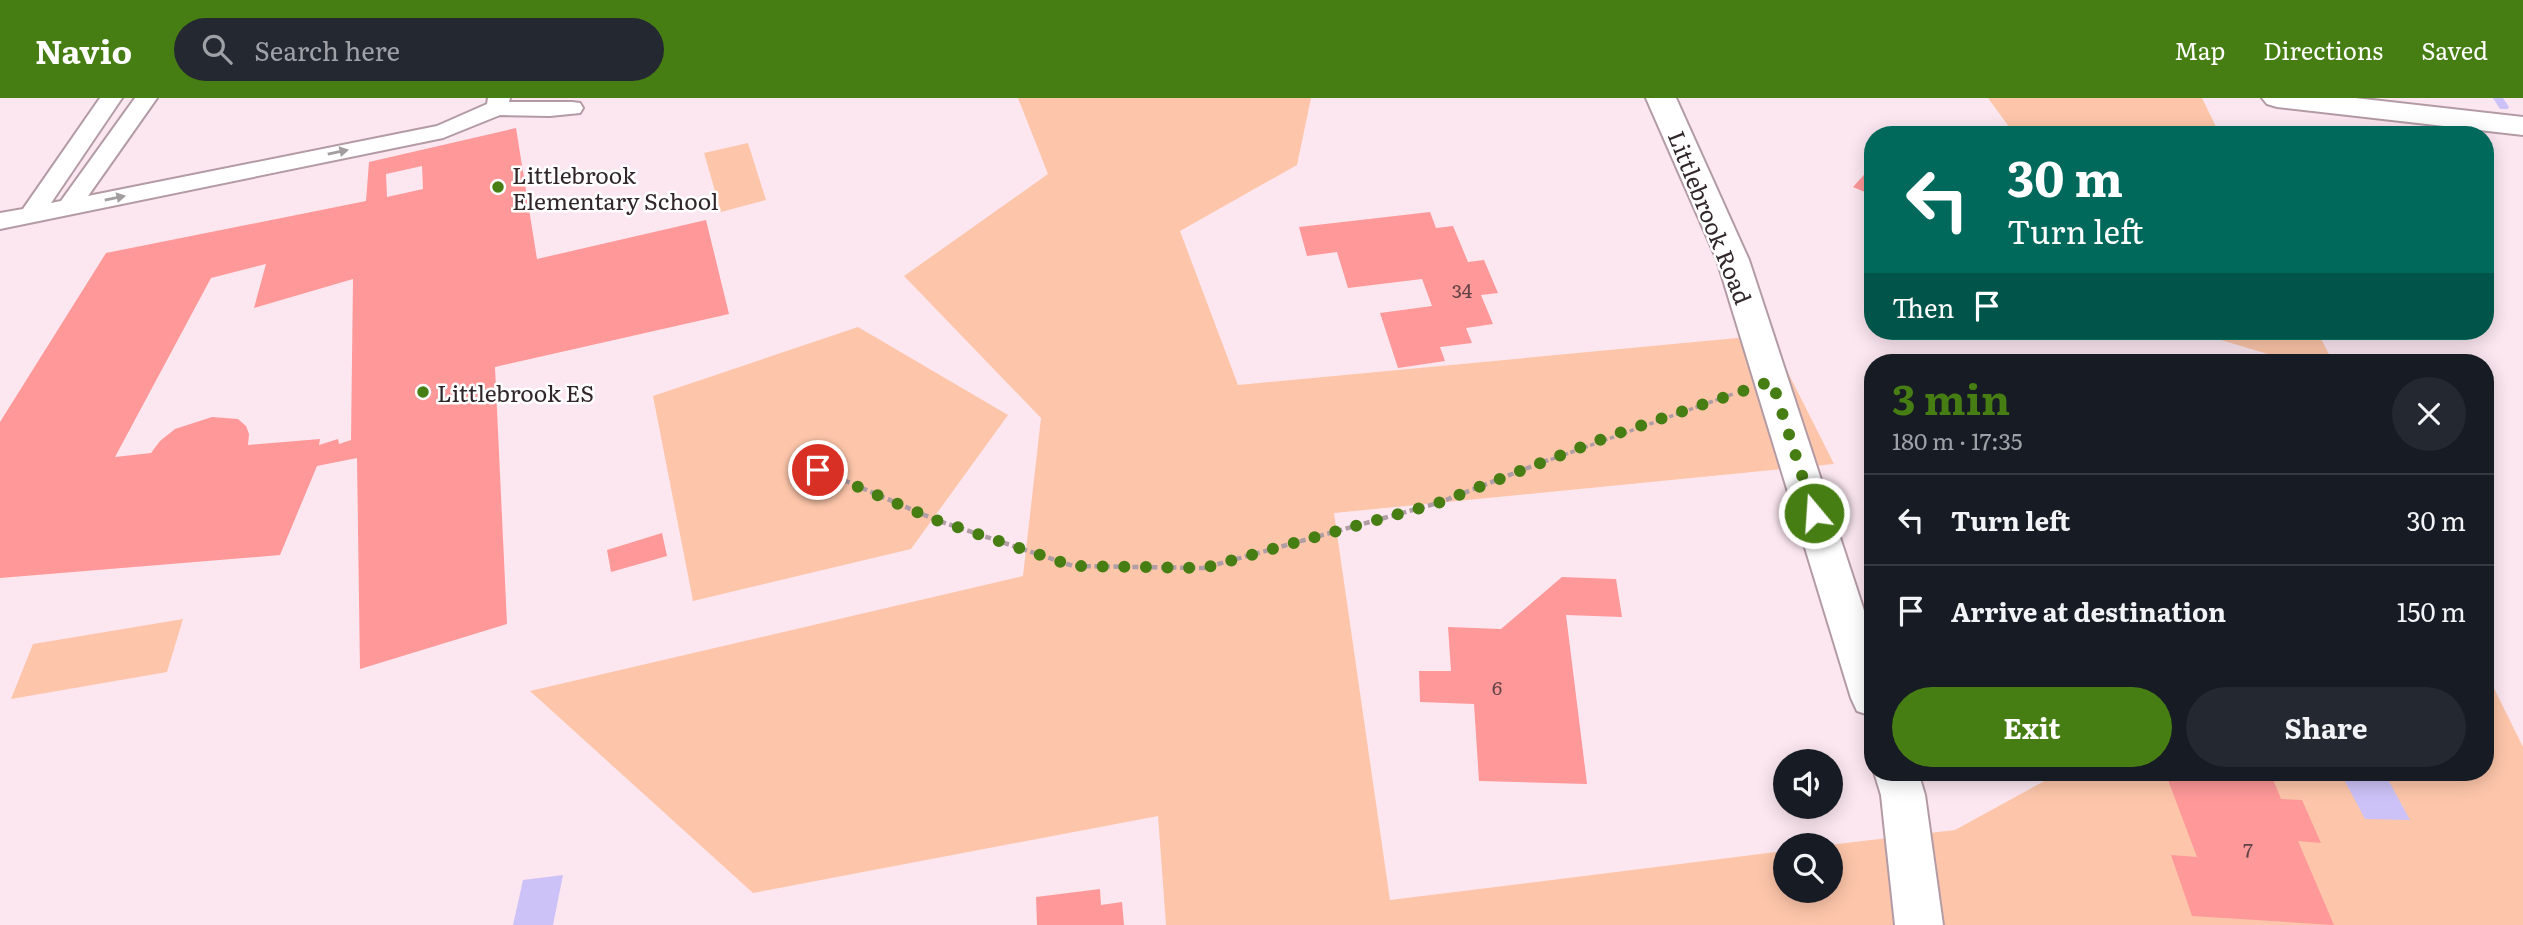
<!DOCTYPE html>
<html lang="en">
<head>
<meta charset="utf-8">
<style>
	:root { --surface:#171b24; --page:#242831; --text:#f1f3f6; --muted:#9ea1a6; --line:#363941; --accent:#477e13 }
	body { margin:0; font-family:Literata,serif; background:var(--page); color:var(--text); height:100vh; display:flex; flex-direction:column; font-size:26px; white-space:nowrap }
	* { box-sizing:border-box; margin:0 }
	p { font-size:23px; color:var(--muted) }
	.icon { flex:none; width:38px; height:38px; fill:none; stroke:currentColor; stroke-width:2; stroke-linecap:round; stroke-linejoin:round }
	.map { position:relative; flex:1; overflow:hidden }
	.panel { position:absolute; left:1864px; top:256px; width:630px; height:427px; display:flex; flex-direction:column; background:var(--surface); border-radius:28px; box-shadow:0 4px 18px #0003 }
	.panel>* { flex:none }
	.guide { position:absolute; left:1864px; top:28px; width:630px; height:214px; border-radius:28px; box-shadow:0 4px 18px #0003; background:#00695c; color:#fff; overflow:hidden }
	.buttons { position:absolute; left:1773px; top:651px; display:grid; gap:14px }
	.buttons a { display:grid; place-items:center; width:70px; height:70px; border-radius:50%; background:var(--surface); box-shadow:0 4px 18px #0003; font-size:35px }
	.pin { position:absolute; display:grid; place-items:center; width:60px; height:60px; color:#fff; margin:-30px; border:4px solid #fff; border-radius:50%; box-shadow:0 2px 7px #0007 }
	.me { position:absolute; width:77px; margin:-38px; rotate:342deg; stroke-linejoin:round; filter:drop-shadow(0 0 5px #0008) }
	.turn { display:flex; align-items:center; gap:24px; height:147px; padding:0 28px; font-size:32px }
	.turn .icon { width:91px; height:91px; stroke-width:2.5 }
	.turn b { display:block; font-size:49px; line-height:60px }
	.then { display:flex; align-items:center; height:66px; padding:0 28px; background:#0003; gap:14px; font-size:26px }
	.round { display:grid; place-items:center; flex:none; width:74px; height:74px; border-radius:37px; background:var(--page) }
	.headline { display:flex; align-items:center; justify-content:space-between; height:119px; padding:0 28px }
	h1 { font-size:42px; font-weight:700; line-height:52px; color:var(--accent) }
	.cta { display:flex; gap:14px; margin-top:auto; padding:14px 28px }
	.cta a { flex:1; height:80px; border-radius:42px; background:var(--accent); color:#fff; font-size:28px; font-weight:700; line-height:80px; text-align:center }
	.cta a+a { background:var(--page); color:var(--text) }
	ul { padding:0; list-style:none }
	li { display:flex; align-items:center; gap:21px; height:91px; padding:0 28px; border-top:2px solid var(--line) }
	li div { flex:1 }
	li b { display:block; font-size:26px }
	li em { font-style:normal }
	header { display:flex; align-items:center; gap:42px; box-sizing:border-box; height:98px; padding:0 35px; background:var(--accent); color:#fff }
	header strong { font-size:33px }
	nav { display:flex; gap:38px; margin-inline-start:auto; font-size:24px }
	.search { width:490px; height:63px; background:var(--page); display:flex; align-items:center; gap:18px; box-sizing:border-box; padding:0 24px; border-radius:38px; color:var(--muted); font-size:26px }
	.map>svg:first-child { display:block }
	.green { fill:#fdc6aa }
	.water { fill:#ccc2f7 }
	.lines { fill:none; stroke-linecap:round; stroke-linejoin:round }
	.stream { fill:#ccc2f7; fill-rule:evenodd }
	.building { fill:#fe9899; fill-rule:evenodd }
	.lane-casing { stroke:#b39ba5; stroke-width:4 }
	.street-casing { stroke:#b39ba5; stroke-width:4 }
	.path-far1 { stroke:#af9ea5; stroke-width:3.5; stroke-dasharray:4.5 2.5; stroke-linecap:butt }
	.path { stroke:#af9ea5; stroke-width:4.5; stroke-dasharray:6 3.5; stroke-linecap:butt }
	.lane { fill:#fff; fill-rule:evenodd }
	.street { fill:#fff; fill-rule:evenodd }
	.oneway { fill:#a29ea0 }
	.route { stroke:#477e13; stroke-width:12; stroke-dasharray:0 21.6 }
	.poi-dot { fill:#477e13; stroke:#fff; stroke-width:2.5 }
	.labels { text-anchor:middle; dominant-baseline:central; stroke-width:5; stroke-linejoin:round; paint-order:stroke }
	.number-label { font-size:19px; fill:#644346 }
	.poi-label { font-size:23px; fill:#31272b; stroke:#fff; text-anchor:start }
	.street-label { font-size:23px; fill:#31272b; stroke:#fff }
</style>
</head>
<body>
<header>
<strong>Navio</strong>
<div class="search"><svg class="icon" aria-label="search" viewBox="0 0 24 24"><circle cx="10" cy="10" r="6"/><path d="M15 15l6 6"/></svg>Search here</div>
<nav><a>Map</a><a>Directions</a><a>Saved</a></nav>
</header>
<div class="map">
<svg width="2523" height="827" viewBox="0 0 2523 827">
	<rect width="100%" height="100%" fill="#fce7f0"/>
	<path class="green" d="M1018,0h293l-14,67 -117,66 58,154 531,-50 65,129 -500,49 56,387 395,-49v40h45l-1,-46 126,-15 106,-58h424v-102l38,77v178h-1357l-8,-109 -405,77 -223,-202 493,-115 18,-158 -137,-142 144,-102z
		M1988,0h214l18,37h-205z
		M748,45l18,57 -45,12 -17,-59z
		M858,229l150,88 -97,134 -218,52 -40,-205z
		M2191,233h126l16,31h-60l-2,-7z
		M183,521l-16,53 -156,27 22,-55z"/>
	<path class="water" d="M2340,674h44l26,48 -45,-1z
		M563,777l-10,50h-40l10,-45z"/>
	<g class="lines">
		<path class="stream" d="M2493,0h10l6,9 -1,2h-8z"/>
	</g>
	<path class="building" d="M516,30l21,131 169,-39 23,94 -234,53 12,257 -147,45 -3,-211 -40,8 -37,89 -280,23v-156l106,-169 260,-52 3,-39zM422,68l1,23 -36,8 -1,-23zM266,166l-12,44 99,-29 -2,161 -12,4 -1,-5 -19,6 1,-6 -72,6 1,-11 -3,-8 -8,-7 -26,-2 -37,12 -15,12 -9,12 -36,4 96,-179z
		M1872,68v29l-19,-8z
		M1430,114l6,16 17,-2 15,36 16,-2 14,33 -17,2 12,29 -27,4 6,15 -32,4 5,14 -47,7 -18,-55 52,-7 -10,-27 -74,9 -11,-36 -30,4 -8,-29z
		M662,435l5,23 -56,16 -4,-22z
		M1562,479l54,2 6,38 -56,-2 21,169 -108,-3 -5,-77 -54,-2 -1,-31h32l-3,-44 53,2z
		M2165,674h105l11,27 21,1 19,43 -23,-2 36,84 -142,-9 -21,-61 26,2z
		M1100,791l1,16 21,-3 2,23h-87l-1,-28z"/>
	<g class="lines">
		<defs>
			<path id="lane" d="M100,0h22l-71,105 10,-2 74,-103h22l-69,98 349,-70 50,-22 1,-6h22l-1,4h63l8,1 3,5 -3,5 -30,3 -50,-1 -57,23 -443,91v-16l23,-4z"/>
			<path id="street" d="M1646,0h30l73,162 123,375v81l-15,-5 -6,-13 -134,-438z
				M2262,0h93l168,19v18l-246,-28 -10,-3z
				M1874,674h44l7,23 18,130h-48l-14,-130z"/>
		</defs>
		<use href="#lane" class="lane-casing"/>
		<use href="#street" class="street-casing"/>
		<path class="path-far1" d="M1544,364l189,-68"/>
		<path class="path" d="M818,371l118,51 137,46 131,2 234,-65 110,-43"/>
		<use href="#lane" class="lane"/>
		<use href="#street" class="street"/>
	</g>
	<defs><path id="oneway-solid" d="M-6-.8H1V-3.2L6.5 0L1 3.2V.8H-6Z" transform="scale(1.75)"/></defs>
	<g class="oneway">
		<use href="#oneway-solid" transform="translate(338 54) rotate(-12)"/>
		<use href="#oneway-solid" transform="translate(115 100) rotate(-12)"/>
	</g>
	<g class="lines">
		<path class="route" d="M818,372l118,50 137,46 131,2 234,-65 172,-67 162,-55 42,132"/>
	</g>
	<g class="poi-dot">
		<circle cx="498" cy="89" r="7"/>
		<circle cx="423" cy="294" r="7"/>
	</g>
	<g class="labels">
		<g class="number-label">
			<text x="1462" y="192">34</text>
			<text x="1497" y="589">6</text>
			<text x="2248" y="751">7</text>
		</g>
		<g class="poi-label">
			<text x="512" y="76">Littlebrook<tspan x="512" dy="26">Elementary School</tspan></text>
			<text x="437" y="294">Littlebrook ES</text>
		</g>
		<g class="street-label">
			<text transform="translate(1711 119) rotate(68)">Littlebrook Road</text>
		</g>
	</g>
</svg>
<div class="buttons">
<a><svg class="icon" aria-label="sound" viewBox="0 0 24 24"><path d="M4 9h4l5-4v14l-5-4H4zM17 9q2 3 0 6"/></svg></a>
<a><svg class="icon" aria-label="search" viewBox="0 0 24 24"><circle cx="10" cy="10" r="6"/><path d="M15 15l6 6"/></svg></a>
</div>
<div class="pin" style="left:818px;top:372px;background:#d93025"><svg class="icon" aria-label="arrive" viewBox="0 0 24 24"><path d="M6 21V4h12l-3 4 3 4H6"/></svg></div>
<svg class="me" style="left:1814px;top:415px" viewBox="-20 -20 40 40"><circle r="17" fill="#477e13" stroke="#fff" stroke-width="3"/><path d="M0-11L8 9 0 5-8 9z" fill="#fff"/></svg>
<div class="guide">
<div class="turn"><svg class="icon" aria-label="left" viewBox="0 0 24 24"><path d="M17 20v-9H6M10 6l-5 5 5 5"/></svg><div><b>30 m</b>Turn left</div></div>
<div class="then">Then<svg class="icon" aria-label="arrive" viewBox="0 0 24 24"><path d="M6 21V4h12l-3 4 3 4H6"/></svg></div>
</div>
<section class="panel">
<div class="headline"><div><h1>3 min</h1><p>180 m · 17:35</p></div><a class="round"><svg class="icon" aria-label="close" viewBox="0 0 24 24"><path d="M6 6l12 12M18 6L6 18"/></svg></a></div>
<ul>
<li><svg class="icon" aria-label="left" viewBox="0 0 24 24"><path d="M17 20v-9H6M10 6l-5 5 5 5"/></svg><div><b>Turn left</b></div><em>30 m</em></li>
<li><svg class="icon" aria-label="arrive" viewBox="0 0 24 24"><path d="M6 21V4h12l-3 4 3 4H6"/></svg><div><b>Arrive at destination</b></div><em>150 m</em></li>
</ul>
<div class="cta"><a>Exit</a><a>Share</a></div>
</section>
</div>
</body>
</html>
